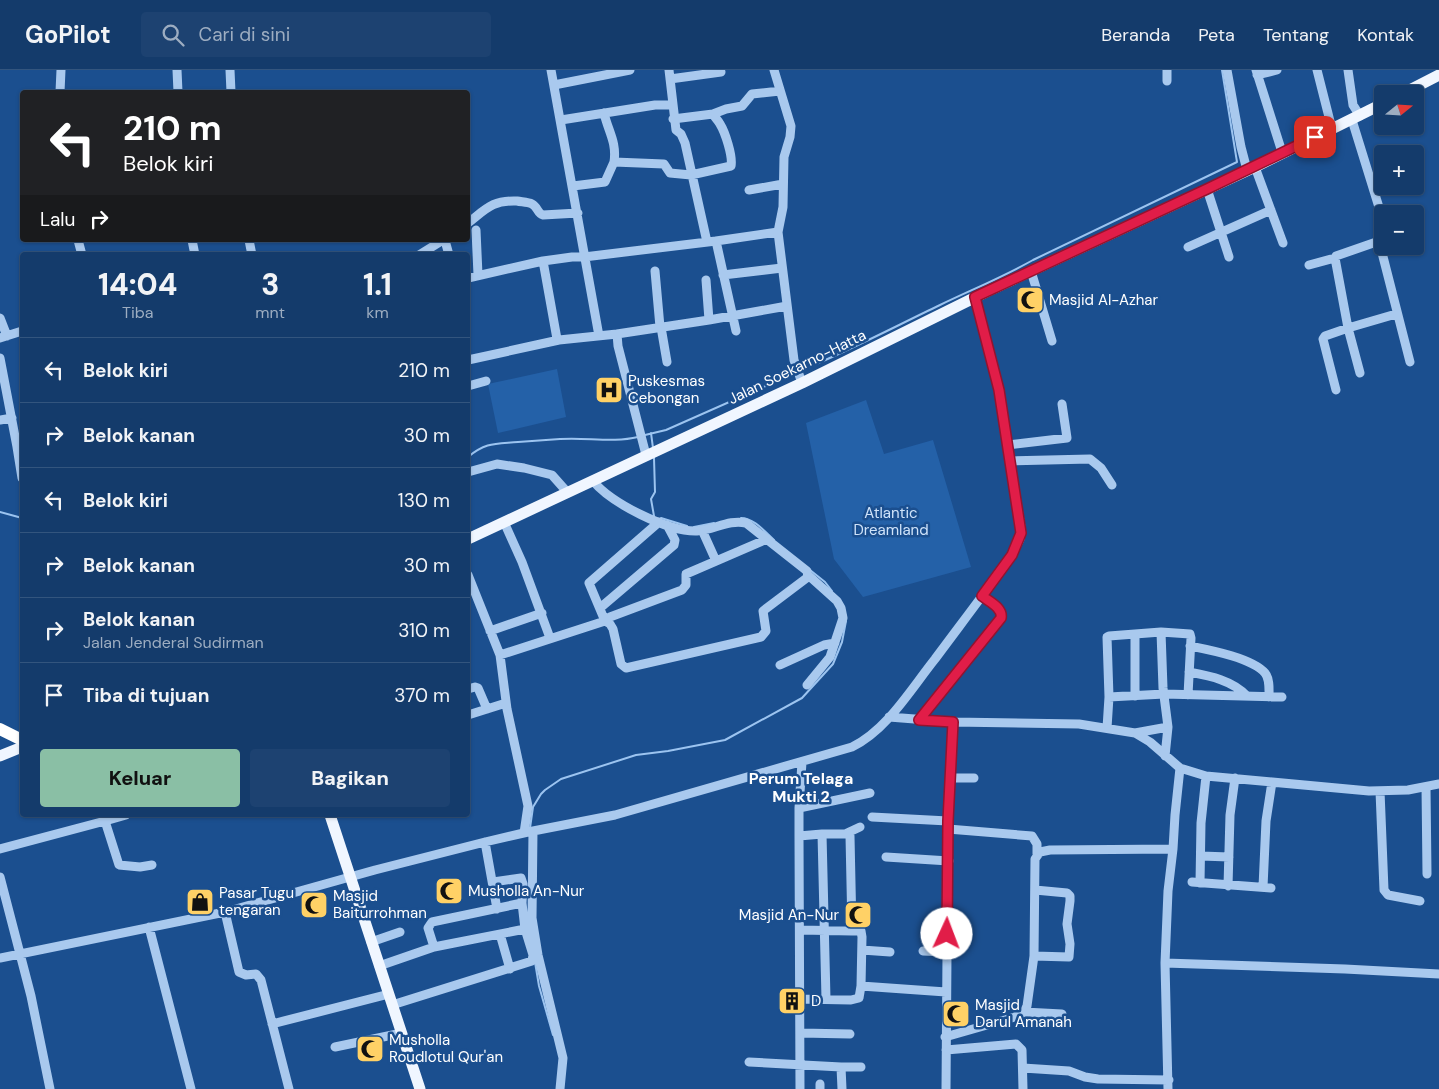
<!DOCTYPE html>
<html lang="id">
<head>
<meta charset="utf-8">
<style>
	:root { --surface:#143b6b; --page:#1d4271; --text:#f1f3f6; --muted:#9dadc1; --line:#33557e; --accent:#8abfa5 }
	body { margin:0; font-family:"DM Sans",sans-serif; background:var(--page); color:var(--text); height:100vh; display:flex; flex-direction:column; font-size:19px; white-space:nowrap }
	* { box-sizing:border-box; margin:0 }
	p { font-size:16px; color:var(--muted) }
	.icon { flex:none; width:28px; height:28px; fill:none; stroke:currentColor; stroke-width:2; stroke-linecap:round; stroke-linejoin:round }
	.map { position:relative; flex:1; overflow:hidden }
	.sheet { position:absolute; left:20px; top:182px; width:450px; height:565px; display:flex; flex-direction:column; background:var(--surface); border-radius:5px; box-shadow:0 1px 4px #0004,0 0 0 1px var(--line) }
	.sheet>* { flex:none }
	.hud { position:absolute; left:20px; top:20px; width:450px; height:152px; border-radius:5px; box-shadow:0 1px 4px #0004,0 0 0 1px var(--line); background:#202124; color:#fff; overflow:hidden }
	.needle { width:32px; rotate:72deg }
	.fabs { position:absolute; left:1374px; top:15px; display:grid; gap:10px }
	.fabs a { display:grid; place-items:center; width:50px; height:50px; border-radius:5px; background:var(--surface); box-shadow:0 1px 4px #0004,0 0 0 1px var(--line); font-size:25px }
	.pin { position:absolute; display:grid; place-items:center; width:42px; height:42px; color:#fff; margin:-21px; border-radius:10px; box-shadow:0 2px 8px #0006 }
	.me { position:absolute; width:55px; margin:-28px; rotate:2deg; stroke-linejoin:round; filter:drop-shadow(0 0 4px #0008) }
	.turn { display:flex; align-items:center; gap:18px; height:105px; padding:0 20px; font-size:22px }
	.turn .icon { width:65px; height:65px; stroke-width:2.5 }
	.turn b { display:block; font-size:35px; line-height:42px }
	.then { display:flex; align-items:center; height:48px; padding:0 20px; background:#0003; gap:10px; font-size:19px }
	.eta { display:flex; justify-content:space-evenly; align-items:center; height:85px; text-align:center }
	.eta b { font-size:30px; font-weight:800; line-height:35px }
	.button { display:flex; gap:10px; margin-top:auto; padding:10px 20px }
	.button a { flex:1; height:58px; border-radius:5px; background:var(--accent); color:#111; font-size:20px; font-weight:800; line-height:58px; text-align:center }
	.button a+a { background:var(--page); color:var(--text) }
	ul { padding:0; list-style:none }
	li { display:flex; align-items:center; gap:15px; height:65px; padding:0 20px; border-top:1px solid var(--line) }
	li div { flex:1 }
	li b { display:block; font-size:19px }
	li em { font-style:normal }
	header { display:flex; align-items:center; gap:30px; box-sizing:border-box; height:70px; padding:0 25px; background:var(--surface); border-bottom:1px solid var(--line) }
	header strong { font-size:24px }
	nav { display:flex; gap:28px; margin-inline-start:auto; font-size:18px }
	.search { width:350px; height:45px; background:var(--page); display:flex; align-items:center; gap:12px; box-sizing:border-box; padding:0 18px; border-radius:5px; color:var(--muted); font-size:19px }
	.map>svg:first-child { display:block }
	.green { fill:#2461a8 }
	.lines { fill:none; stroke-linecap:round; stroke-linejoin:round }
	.stream { stroke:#9cc4f0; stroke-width:2 }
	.minor { stroke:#a9c9ee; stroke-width:9 }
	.major { stroke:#f0f6ff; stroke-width:11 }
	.highway { stroke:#fff; stroke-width:12 }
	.route-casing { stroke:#92132f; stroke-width:12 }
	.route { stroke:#e11d48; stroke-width:9 }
	.labels { text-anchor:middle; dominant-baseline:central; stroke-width:5; stroke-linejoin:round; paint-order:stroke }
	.poi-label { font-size:15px; fill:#fff; stroke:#1b4f8f; text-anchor:start }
	.street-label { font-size:15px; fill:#fff; stroke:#1b4f8f }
	.park-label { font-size:15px; fill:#cfe3fa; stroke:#1b4f8f }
	.neighbourhood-label { font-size:16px; font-weight:bold; fill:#fff; stroke:#1b4f8f }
</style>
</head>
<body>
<header>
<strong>GoPilot</strong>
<div class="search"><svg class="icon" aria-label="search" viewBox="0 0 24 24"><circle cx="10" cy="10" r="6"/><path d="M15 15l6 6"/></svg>Cari di sini</div>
<nav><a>Beranda</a><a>Peta</a><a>Tentang</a><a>Kontak</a></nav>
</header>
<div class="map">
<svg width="1439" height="1019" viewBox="0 0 1439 1019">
	<rect width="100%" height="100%" fill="#1b4f8f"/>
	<path class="green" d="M557,299l9,48 -68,16 -10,-49z
		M866,330l18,54 49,-14 38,127 -108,30 -29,-38 -28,-136z"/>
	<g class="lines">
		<path class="stream" d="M802,300c47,-19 92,-43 138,-65 31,-15 63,-28 93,-45l204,-98 -15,-92
			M651,363l2,15
			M645,365l21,-5 129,-57
			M468,387c18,-15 27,-13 50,-15 14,-1 28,-2 42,-3 26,-2 53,4 78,-2
			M0,442l22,6
			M654,446l-3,-17 4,-7 -1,-34
			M661,448l26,8
			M741,448c13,0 24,14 33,22
			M694,457l20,-4
			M810,500l15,12 7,9
			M530,758l3,-21 8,-13 4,-4 16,-11 75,-24 32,-4 57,-11 77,-42 31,-34 9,-22 4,-21
			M535,892l4,24 14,49"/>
		<path class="minor" d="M177,0l1,22
			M230,0l1,22
			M551,0l48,266
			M669,0l7,60 5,4 4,9 22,99
			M774,0l17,56 -1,11 -6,20 -1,50 -5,25
			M1167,0v11
			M1227,0l14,77 6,23
			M1256,0l26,82
			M1317,0l15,59
			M1348,0l5,35 7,11
			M1257,5l20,-5
			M670,9l51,-7
			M554,15l76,-15
			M60,22l1,-22
			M604,43c4,18 13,29 10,49
			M673,49l40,-5 13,-5 16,-3 10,-12 28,-3
			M561,50l94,-15h17
			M1352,50l30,97
			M1255,97l28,76
			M573,116l32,-4 9,-20 50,2 6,9 21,2 40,-9c2,-10 -6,-34 -11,-42 -2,-4 -5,-6 -7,-10
			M1207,119l22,68
			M749,120l34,-6
			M468,153c18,-14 24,-23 49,-22 5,1 11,1 15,3 6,3 5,9 11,11l35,-2
			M476,160l2,45
			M78,170l4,15
			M192,170l3,15
			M249,170l3,15
			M716,171l20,90
			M1379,171l31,121
			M446,174l3,11
			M1188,177l83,-37
			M419,185l24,-15
			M543,191l14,78 2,1 58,-6 1,12 28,109
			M1309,195l26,-7
			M655,201l5,56
			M1031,201l21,70
			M723,205l59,-7
			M468,208l75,-17 29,-4h12l132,-16 62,-9 16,128 8,23
			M0,248l7,18
			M709,250l78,-14
			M661,257l6,35
			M617,264l92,-14 -3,-40
			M0,268l22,-7
			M0,288l17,89 5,-1
			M468,290l91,-20
			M1360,303l-12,-45 -13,-70 1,-2 46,-16
			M468,316l18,-5
			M1336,320l-13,-51 2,-3 23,-8 48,-14
			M0,350l12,-2
			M1008,375l59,-7 -5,-34
			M17,377l5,31
			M1011,391l79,-2 11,9 11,17
			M468,402l29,-8 27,4 28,7 16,18
			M504,452l18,40 28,76
			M702,460l14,31
			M468,505l32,80 7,54 21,97 -4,27
			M600,538l74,-63 1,-5 -8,-15
			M604,550l6,-3 72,-27 4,-5v-11l81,-35
			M605,551l-16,-38 70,-61
			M490,561l52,-18
			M1161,562l2,56 5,39 -3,29
			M1190,576c20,4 62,12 75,27 5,6 4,17 4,24
			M500,585l105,-34 5,3 3,5 8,35 5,4 135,-31 5,-6 -3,-20 45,-34 -1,-6 -61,-48c-17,-4 -32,7 -49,8 -29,1 -86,-28 -104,-50
			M780,595l44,-20 11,-2
			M1189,602c21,4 43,8 58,24
			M807,615l23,-28 13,-39 -2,-10 -4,-7 -29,-26
			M468,619l7,-2 3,1 9,21
			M1135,626v-62
			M1109,627l55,-3 118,3
			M468,645l38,-12
			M889,647l64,5 126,2 56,9 15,9 30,26 26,8 163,15 39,-1 31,-6
			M919,650l82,-102c2,-10 -11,-17 -19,-22
			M1107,658l2,-31 -2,-60 2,-1 52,-4 29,2 1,4 -3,57
			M1135,663l33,-6
			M951,708h23
			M1426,717l1,87
			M1380,721l4,99 4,5 32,6
			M799,738l71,-15
			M126,745l-21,6 14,44 21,2 12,-2
			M872,747l76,4
			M948,759l84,7 5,8v10
			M533,761l-1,87 6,37 25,103 -3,31
			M822,764l4,165
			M845,764l15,-7
			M799,766l1,253
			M485,772l12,67
			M0,779l105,-28 -2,-6
			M1201,786l28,1
			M886,787l63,4
			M0,807l31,119 19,93
			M493,812l28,-4 2,6 -1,19
			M1192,812l79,6
			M1200,813l1,-60 5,-47
			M1228,816l2,-71 5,-37
			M1263,817l3,-66 6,-39
			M225,842l14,60 7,3 10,-1 5,6 28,109
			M149,857l42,162
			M800,860l52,1 -2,-95 -1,-2h-27l-23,2v-28l3,-46
			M500,864l10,35
			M371,872l29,-10
			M434,877l91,-18
			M862,880l28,2
			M923,881l23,1
			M1034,886l35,1 1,-13 -3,-20 3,-23v-5l-3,-3 -32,-3
			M0,888l225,-46 150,-42 110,-28 43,-10 87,-17 237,-68c35,-17 59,-58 83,-88 26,-35 52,-69 77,-104l8,-16 1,-12 -22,-136 -24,-94
			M1165,893l180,6 94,5
			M379,896l55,-19 -6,-19 4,-6 90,-19 3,26 8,26 -1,6 -140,44
			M861,916l85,6
			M799,929l52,1 8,-2 2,-12 1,-49 -1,-6h-9
			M1024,942l38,2
			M272,954l117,-30
			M801,963l49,1
			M945,967l70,-20 9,-5 3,-6 7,-50 1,-97 5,-7 10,-2 123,-1
			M335,977l67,-14
			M946,980l70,-6 6,6 1,39
			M749,992l92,5 1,22
			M841,997h20
			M1023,998l46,3 16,6 13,2 71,1
			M820,1014v5
			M946,1019l2,-268 5,-99
			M1168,1019l-3,-126 3,-72 5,-42 2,-34 5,-47"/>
		<path class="major" d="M1402,24l37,-19
			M468,469l334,-156 186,-92 267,-124 127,-63
			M0,686l22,-9
			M330,745l90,274"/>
		<path class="highway" d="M0,659l22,11"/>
	</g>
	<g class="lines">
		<defs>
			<path id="route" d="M947,864l1,-113 5,-99 -34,-2 82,-102c2,-10 -11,-16 -19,-22l30,-41 9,-22 -22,-143 -24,-93 232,-108 108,-52"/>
		</defs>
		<use href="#route" class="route-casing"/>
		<use href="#route" class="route"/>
	</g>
	<defs>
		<symbol id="mosque-square" viewBox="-11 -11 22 22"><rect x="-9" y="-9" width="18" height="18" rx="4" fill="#ffd166" stroke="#1b4f8f"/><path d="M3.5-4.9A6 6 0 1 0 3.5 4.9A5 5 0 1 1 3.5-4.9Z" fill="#111"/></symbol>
		<symbol id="hospital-square" viewBox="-11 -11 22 22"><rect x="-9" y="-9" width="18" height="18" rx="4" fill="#ffd166" stroke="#1b4f8f"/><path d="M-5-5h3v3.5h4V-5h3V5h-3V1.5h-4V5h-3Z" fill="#111"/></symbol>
		<symbol id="shop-square" viewBox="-11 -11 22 22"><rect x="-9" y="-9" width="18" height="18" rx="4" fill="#ffd166" stroke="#1b4f8f"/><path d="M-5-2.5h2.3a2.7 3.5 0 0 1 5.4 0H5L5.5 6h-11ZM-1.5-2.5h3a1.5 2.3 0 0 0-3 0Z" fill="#111"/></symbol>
		<symbol id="building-square" viewBox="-11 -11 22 22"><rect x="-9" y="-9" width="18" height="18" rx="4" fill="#ffd166" stroke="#1b4f8f"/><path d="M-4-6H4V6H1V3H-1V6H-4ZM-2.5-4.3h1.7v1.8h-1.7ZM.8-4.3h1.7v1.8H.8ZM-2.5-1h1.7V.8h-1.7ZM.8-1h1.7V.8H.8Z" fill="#111"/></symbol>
	</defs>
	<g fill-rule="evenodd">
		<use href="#mosque-square" x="1014" y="214" width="32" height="32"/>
		<use href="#hospital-square" x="593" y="304" width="32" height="32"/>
		<use href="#mosque-square" x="433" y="805" width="32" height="32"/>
		<use href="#shop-square" x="184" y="816" width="32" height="32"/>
		<use href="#mosque-square" x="298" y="819" width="32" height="32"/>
		<use href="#mosque-square" x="842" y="829" width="32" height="32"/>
		<use href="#building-square" x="776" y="915" width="32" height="32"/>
		<use href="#mosque-square" x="940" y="928" width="32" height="32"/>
		<use href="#mosque-square" x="354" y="963" width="32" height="32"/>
	</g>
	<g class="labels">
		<g class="poi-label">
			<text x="1049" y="230">Masjid Al-Azhar</text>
			<text x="628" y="311">Puskesmas<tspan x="628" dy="17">Cebongan</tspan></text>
			<text x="468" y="821">Musholla An-Nur</text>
			<text x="219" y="823">Pasar Tugu<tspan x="219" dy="17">tengaran</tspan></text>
			<text x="333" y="826">Masjid<tspan x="333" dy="17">Baiturrohman</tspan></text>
			<text x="839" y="845" text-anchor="end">Masjid An-Nur</text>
			<text x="811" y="931">D</text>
			<text x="975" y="935">Masjid<tspan x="975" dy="17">Darul Amanah</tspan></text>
			<text x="389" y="970">Musholla<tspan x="389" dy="17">Roudlotul Qur'an</tspan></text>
		</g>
		<g class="street-label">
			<text transform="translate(797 297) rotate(-26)">Jalan Soekarno-Hatta</text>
		</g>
		<g class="park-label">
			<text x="891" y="443">Atlantic<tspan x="891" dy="17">Dreamland</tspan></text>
		</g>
		<g class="neighbourhood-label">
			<text x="801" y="708">Perum Telaga<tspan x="801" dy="18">Mukti 2</tspan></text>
		</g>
	</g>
</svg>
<div class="fabs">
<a><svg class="needle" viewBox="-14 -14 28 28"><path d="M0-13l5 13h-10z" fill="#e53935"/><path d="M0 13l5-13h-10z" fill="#9dadc1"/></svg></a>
<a>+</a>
<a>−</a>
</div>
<div class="pin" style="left:1315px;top:67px;background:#d93025"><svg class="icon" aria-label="arrive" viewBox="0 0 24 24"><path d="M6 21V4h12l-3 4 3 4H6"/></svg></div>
<svg class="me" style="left:947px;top:864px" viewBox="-20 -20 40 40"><circle r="19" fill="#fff"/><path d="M0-13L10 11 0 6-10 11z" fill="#e11d48"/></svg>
<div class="hud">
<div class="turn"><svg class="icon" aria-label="left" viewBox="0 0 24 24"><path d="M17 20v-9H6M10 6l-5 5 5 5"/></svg><div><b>210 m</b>Belok kiri</div></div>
<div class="then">Lalu<svg class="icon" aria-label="right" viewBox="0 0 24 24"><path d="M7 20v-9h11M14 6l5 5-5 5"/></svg></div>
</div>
<section class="sheet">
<div class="eta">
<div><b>14:04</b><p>Tiba</p></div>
<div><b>3</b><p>mnt</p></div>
<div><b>1.1</b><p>km</p></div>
</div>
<ul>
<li><svg class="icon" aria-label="left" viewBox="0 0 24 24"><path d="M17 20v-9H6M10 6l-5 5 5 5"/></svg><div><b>Belok kiri</b></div><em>210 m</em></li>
<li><svg class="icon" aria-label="right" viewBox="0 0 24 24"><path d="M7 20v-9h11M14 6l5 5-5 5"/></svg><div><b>Belok kanan</b></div><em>30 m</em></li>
<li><svg class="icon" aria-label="left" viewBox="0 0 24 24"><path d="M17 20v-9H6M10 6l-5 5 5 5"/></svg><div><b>Belok kiri</b></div><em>130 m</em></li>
<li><svg class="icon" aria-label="right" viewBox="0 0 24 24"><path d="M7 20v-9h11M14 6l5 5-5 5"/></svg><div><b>Belok kanan</b></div><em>30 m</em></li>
<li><svg class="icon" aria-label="right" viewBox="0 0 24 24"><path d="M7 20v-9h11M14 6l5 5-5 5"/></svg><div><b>Belok kanan</b><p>Jalan Jenderal Sudirman</p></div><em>310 m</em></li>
<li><svg class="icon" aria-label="arrive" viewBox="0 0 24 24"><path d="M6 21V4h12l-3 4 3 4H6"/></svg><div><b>Tiba di tujuan</b></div><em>370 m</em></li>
</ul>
<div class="button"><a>Keluar</a><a>Bagikan</a></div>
</section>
</div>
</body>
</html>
